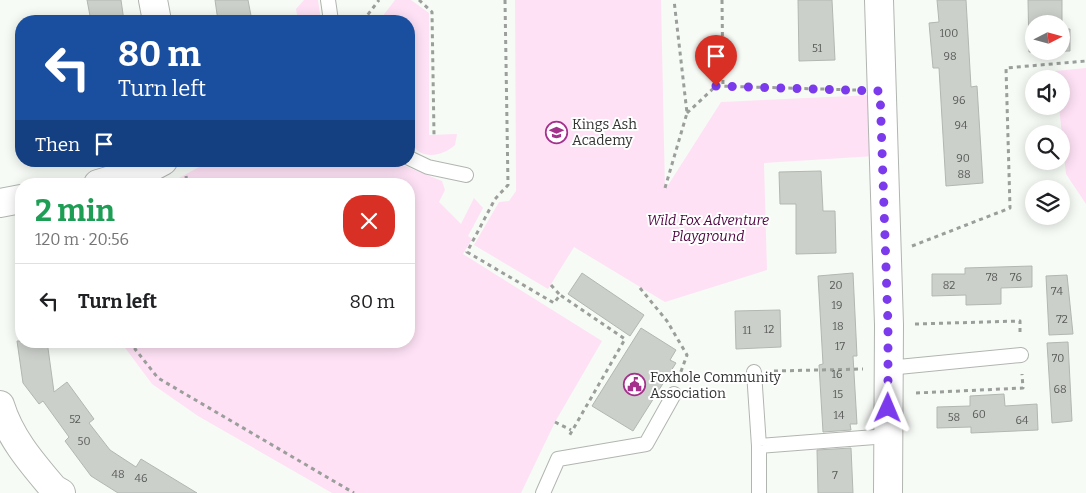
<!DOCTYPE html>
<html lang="en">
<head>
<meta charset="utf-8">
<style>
	:root { --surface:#fff; --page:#f2f2f2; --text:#202124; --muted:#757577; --line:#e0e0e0 }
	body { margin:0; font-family:Bitter,serif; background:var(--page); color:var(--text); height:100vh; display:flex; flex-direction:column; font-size:19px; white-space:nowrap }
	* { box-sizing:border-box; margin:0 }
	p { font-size:16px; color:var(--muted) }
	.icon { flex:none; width:28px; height:28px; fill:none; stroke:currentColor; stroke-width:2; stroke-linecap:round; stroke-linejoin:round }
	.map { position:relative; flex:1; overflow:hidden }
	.side { position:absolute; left:15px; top:178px; width:400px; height:170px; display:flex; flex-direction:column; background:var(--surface); border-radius:20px; box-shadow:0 2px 12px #0003 }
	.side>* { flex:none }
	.hud { position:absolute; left:15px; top:15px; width:400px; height:152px; border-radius:20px; box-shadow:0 2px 12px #0003; background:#1a4fa0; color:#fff; overflow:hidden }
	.needle { width:32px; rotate:84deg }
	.tools { position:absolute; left:1025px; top:15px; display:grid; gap:10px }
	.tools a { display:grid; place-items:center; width:45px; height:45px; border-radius:50%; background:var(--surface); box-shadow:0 2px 12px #0003; font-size:25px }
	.pin { position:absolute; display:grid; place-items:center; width:42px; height:42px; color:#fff; margin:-51px -21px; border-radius:50% 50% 50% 0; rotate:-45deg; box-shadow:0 0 5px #0007 }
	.pin .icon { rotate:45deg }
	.me { position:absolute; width:55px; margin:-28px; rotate:1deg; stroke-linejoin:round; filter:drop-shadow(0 0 4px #0008) }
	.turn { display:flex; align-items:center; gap:18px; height:105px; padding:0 20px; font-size:22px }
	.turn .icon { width:65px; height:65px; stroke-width:2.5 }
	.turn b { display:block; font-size:35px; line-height:42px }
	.then { display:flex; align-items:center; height:48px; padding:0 20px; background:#0003; gap:10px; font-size:19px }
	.round { display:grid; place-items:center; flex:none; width:52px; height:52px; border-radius:20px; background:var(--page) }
	.headline { display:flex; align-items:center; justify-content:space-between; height:85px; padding:0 20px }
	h1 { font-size:30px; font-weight:700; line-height:38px; color:#1e9e55 }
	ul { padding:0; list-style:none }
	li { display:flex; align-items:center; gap:15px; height:75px; padding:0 20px; border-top:1px solid var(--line) }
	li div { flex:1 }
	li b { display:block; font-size:19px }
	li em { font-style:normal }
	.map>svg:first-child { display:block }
	.green { fill:#fee1f5 }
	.building { fill:#ccd0cb; stroke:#b3b7b2; fill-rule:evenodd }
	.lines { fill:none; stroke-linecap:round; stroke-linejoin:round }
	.service-casing { stroke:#b1b5b0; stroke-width:16 }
	.minor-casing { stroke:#b1b5b0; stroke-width:30 }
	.path { stroke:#9b9e9b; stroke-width:3; stroke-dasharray:4 4; stroke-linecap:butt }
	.service { stroke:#fff; stroke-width:14 }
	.minor { stroke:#fff; stroke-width:28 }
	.route { stroke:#7c3aed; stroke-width:9; stroke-dasharray:0 16.2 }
	.labels { text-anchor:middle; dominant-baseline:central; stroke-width:4; stroke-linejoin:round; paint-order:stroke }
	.number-label { font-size:11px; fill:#585a58 }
	.poi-label { font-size:14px; fill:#313331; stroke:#fff; text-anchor:start }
	.park-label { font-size:14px; font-style:italic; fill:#4f0542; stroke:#fff }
</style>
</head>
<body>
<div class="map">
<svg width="1086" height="493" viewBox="0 0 1086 493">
	<rect width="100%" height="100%" fill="#f7fbf6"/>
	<path class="green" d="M304,0h14l3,21h-23l-2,-12z
		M395,0h16l18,13v122l28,-1 -2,11c-16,14 -39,15 -46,-8v-116h-30z
		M515,0h146l4,190 56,-88 152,-7 2,61 -111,7 3,107 -102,32 -91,-55 -26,42 -74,-44 25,-43 10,-1 7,-10z
		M1086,68v136l-20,-30 -7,-68h2v-27h-5l-1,-8z
		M210,161h183l49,20 3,9 -6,12 22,22 13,-26 9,10 -15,28 4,3 -9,15 139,87 -47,81 -34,71h-189l-134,-77 -46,-32 -32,-43h289v-157h-231l-1,-5z"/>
	<path class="building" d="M87,0h34l3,21h-33z
		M215,0h33l4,21h-34z
		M798,0h34l3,60 -36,1z
		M937,0h29l5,87 6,-1 6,97 -37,3 -7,-118h-6l-4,-45 10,-1z
		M1028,0h34v29h8v22l-41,1zM1034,24h27v27h-27z
		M821,171l2,40h12l1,42 -40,1v-50h-16l-1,-32z
		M1032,266v21l-31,1v16l-35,1v-10l-34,1v-22h33v-6z
		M582,273l62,42 -14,21 -62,-42z
		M853,273l4,83h-4l4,68h-7l1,6 -28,2 -4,-67 4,-1 -5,-88z
		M1067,275l6,59 -24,1 -3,-59z
		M780,310l1,37 -45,2 -1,-38z
		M641,328l35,22 -6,10 6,3 -43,68 -41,-25z
		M17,341h30l7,51 13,-10 27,37 -5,4 21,27 26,17 5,-8 56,34h-79l-27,-17 -26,-35 4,-4 -26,-36 -4,3 -16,-21z
		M1068,342l4,79 -20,2 -5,-80z
		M1004,394l1,12 32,-2 1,26 -67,3v-6l-34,1v-21l33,-1v-10z
		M851,448l2,45h-35l-1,-43z"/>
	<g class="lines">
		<defs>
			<path id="service" d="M328,0l3,21
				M409,158l19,9 38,8
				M888,368l133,-13
				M754,372l5,74 129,-10
				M543,493l15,-34 88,-15 28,-50
				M759,493v-47"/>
			<path id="minor" d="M153,0l4,21
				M879,0l10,325 -1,168
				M98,184l50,-15 15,-8
				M0,203l21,-4
				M0,405c10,33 32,58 54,84l7,4"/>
		</defs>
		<use href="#service" class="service-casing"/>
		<use href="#minor" class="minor-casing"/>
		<path class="path" d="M419,0l13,12 2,123
			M505,0l3,185 -13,14 -28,53 87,51 6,-8 65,44 -57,99
			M722,0l1,86
			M363,21l16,-21
			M687,113l29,-27 140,4
			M186,176l1,8
			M665,188l22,-75 -13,-113
			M912,246l98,-38 -4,-140 80,-7
			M551,285l9,10
			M640,288l27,33 20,34 -8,22
			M915,324l105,-3v14
			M140,341l-5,8 23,29 196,115
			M774,371l89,-2
			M916,393l107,-5 -1,-14
			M555,422l16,8"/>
		<use href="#service" class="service"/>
		<use href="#minor" class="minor"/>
	</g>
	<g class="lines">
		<path class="route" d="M716,86l164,5 8,234v83"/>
	</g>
	<defs>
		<symbol id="school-ring" viewBox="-11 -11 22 22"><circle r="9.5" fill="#fff" stroke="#a4318c" stroke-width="1.5"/><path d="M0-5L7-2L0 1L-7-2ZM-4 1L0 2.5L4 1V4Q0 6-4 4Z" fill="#a4318c"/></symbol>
		<symbol id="civic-ring" viewBox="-11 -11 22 22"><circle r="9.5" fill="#fff" stroke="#a4318c" stroke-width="1.5"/><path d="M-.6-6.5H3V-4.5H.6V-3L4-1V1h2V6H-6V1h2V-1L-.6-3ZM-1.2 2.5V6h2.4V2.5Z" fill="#a4318c"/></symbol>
	</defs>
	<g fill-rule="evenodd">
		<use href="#school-ring" x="544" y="120" width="25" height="25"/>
		<use href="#civic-ring" x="622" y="372" width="25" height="25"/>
	</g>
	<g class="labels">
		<g class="number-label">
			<text x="949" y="33">100</text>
			<text x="817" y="48">51</text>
			<text x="950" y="56">98</text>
			<text x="959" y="100">96</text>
			<text x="961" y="125">94</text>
			<text x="963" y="158">90</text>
			<text x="964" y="174">88</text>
			<text x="992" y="277">78</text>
			<text x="1016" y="277">76</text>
			<text x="836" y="285">20</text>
			<text x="949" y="285">82</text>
			<text x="1057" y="291">74</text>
			<text x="837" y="305">19</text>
			<text x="1062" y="319">72</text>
			<text x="838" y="326">18</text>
			<text x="769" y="329">12</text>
			<text x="747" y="330">11</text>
			<text x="840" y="346">17</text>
			<text x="1058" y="358">70</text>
			<text x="837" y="374">16</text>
			<text x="1060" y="389">68</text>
			<text x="838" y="394">15</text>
			<text x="979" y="414">60</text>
			<text x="839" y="415">14</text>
			<text x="954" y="417">58</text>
			<text x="75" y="419">52</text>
			<text x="1022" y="420">64</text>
			<text x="84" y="441">50</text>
			<text x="118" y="474">48</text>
			<text x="835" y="475">7</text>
			<text x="141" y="478">46</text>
		</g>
		<g class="poi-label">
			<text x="572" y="124">Kings Ash<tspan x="572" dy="16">Academy</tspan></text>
			<text x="650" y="377">Foxhole Community<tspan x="650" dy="16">Association</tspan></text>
		</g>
		<g class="park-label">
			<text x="708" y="220">Wild Fox Adventure<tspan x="708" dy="16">Playground</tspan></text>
		</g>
	</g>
</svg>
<div class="tools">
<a><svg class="needle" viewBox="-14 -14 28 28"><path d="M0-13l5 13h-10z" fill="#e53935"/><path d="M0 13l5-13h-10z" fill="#757577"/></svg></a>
<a><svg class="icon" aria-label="sound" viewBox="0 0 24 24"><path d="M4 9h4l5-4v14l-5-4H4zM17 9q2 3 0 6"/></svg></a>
<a><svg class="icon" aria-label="search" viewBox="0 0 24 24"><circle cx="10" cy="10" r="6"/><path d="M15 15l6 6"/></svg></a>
<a><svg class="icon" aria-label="layers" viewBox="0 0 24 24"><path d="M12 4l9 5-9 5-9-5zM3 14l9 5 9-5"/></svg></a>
</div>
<div class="pin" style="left:716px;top:86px;background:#d93025"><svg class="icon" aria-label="arrive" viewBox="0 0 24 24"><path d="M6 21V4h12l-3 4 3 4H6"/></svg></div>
<svg class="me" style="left:888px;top:408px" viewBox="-20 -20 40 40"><path d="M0-17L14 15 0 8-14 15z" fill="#7c3aed" stroke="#fff" stroke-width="4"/></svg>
<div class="hud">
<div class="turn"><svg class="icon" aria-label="left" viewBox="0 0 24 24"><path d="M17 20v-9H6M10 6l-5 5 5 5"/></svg><div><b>80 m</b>Turn left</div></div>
<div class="then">Then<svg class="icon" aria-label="arrive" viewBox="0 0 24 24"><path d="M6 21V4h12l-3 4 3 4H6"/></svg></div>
</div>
<section class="side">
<div class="headline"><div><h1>2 min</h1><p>120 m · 20:56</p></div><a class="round" style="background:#d93025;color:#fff"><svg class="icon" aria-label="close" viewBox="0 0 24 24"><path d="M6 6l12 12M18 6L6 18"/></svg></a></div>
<ul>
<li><svg class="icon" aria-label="left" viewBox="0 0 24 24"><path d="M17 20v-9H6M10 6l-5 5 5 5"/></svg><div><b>Turn left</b></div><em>80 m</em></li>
</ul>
</section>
</div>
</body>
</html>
